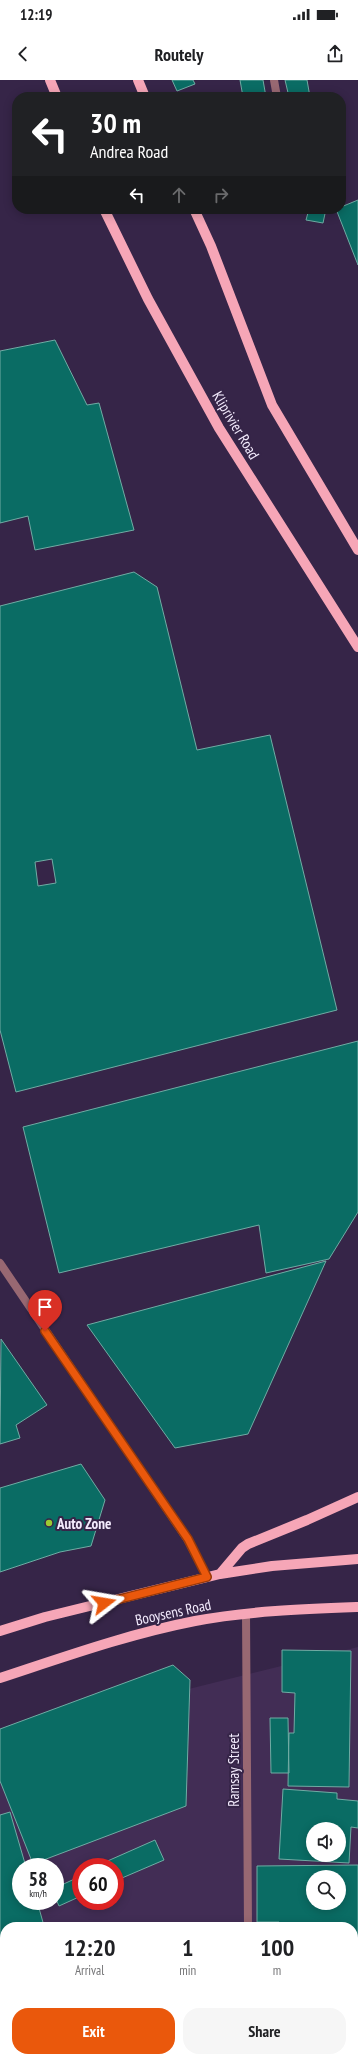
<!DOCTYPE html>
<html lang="en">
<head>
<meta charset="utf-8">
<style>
	:root { --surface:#fff; --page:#f6f6f6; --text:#202124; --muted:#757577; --accent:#ea580c }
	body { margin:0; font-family:"PT Sans Narrow",sans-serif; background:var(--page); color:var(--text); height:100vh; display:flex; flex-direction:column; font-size:15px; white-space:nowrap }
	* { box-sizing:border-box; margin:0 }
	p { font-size:13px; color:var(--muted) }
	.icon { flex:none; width:22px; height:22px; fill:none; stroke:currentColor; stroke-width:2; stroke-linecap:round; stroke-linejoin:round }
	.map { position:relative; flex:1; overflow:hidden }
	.side { position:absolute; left:0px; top:1842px; width:358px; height:140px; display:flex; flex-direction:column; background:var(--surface); border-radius:16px 16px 0 0; box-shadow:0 2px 10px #0003 }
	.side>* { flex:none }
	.top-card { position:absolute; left:12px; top:12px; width:334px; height:122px; border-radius:16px; box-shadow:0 2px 10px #0003; background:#202124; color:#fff; overflow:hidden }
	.buttons { position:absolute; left:306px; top:1742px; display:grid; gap:8px }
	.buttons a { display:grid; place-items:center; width:40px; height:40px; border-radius:50%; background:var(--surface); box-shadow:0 2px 10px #0003; font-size:20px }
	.speed { position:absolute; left:12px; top:1778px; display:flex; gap:8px; font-size:20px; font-weight:700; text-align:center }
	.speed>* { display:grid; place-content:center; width:52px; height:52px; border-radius:50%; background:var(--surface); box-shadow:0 2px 10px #0003; line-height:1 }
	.speed small { font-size:10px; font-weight:400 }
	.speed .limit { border:6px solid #d22; background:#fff; color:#111 }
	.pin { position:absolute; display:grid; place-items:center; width:34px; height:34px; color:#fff; margin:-41px -17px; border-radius:50% 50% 50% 0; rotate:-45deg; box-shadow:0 0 4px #0007 }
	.pin .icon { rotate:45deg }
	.me { position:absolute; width:44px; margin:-22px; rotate:76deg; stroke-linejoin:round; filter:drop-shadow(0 0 3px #0008) }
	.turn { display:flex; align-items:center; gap:14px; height:84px; padding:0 12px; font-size:18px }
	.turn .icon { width:52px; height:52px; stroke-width:2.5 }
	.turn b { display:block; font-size:28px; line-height:34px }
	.lanes { display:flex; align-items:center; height:38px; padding:0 12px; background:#0003; justify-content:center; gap:20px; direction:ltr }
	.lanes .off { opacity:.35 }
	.eta { display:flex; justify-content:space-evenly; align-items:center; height:68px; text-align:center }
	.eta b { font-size:24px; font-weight:700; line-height:28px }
	.cta { display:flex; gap:8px; margin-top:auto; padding:8px 12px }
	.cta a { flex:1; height:46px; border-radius:16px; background:var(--accent); color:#fff; font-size:16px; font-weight:700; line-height:46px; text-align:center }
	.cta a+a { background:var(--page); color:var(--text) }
	.status { display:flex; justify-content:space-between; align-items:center; height:28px; padding:0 20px; background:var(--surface); direction:ltr }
	.status svg { height:11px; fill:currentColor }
	header { display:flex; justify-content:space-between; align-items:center; height:52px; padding:0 12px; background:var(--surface); font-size:18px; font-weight:700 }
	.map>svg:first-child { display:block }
	.built { fill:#422d55; fill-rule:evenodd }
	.building { fill:#0a6c64; stroke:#70aca4; fill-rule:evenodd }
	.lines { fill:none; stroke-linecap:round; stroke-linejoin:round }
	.service { stroke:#986872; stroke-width:8 }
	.minor { stroke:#986872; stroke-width:8 }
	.primary { stroke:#f6a6b7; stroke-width:10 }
	.route-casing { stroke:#983908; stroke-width:10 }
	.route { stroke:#ea580c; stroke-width:7 }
	.poi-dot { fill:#9cca32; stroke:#362548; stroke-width:1.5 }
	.labels { text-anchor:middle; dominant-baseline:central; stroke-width:4; stroke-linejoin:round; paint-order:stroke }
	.street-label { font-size:15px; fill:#f3ebfd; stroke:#362548 }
	.poi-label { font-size:15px; font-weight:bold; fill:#f3ebfd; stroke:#362548; text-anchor:start }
</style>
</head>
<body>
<div class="status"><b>12:19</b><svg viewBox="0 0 49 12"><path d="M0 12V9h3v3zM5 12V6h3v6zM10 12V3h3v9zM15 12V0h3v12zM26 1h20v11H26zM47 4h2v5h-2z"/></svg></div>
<header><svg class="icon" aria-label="back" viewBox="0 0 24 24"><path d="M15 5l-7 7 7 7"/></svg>Routely<svg class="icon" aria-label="share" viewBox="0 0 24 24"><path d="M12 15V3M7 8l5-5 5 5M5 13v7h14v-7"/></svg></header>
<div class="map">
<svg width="358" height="1982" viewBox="0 0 358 1982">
	<rect width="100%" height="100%" fill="#362548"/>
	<path class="built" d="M358,1567v415h-358v-326zM313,1749h26v26h-26zM21,1787h34v34h-34zM81,1787h34v34h-34zM313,1797h26v26h-26zM5,1847h348v130h-348z"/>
	<path class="building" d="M172,0h21l2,4 -18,7z
		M240,0h23l3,17h-23z
		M285,0h22l3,17h-21z
		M358,120v65l-22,-56h5v-2z
		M309,129h17l-3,14 -17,-3z
		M55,260l32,65 12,-2 35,127 -99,20 -7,-34 -28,7v-172z
		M134,492l23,15 40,163 73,-15 67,275 -321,82 -16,-62v-424z
		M52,779l4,24 -18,3 -3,-24z
		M358,961v171l-29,47 -63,14 -7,-48 -200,48 -36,-146z
		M326,1181l-78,173 -73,14 -88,-123z
		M1,1259l46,66 -31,20 4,13 -20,6z
		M81,1384l24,36 -14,46 -31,6 -60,20v-84z
		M282,1570l69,1 -2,136 -61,-1 1,-53h5l1,-40 -13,-1z
		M173,1585l17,15 -4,126 -153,58 -33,-83v-52z
		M270,1638h18l1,55h-18z
		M283,1709l54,4v6l21,2v27l-7,-1 -2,36 -70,-4zM313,1749h26v26h-26z
		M10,1732l16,55h-5v34h16l7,25 7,-2 1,3h-47v78l-5,1v-191z
		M155,1760l9,20 -49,21v-14h-21z
		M358,1785v196h-29v-4h24v-130h-74v-5h-22v-56zM313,1797h26v26h-26z
		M81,1796v20l-22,10 -4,-9v-9z
		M5,1939v38l56,1 -14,4h-47v-41z
		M79,1977h135l2,5h-138z
		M301,1981l57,1h-57z"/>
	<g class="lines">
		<path class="service" d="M274,0l3,17"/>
		<path class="minor" d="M0,1183l187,276 20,38
			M246,1533l2,314
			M249,1977v5"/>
		<path class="primary" d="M50,0l7,17
			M138,0l7,17
			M104,129l44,90 71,129 139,219
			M194,129l17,37 61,159 86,145
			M220,1494l22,-26 6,-4 59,-24 51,-23
			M0,1551l45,-14 175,-43 52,-8 86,-7
			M0,1598c64,-21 128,-44 195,-57 53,-10 109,-12 163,-14"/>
	</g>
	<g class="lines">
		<defs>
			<path id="route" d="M45,1251l143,208 19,38 -103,26"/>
		</defs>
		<use href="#route" class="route-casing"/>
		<use href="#route" class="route"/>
	</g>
	<circle class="poi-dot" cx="49" cy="1443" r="4"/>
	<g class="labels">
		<g class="street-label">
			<text transform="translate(236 345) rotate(59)">Kliprivier Road</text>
			<text transform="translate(173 1532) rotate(-12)">Booysens Road</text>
			<text transform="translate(233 1690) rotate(-90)">Ramsay Street</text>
		</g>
		<g class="poi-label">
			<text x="57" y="1443">Auto Zone</text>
		</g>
	</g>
</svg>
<div class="buttons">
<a><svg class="icon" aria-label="sound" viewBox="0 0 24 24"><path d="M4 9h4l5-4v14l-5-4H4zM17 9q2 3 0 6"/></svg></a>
<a><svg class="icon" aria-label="search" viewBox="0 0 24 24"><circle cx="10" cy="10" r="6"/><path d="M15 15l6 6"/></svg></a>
</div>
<div class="speed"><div>58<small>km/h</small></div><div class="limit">60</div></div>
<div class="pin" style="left:45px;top:1251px;background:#d93025"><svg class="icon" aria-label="arrive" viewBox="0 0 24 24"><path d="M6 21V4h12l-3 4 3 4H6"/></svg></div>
<svg class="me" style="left:104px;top:1523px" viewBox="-20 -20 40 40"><path d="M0-17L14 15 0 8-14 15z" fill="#ea580c" stroke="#fff" stroke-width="4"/></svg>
<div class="top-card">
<div class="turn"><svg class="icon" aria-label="left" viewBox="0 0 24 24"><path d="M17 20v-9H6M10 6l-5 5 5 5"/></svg><div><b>30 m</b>Andrea Road</div></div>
<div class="lanes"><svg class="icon" aria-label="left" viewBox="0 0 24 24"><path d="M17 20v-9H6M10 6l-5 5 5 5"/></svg><svg class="icon off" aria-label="ahead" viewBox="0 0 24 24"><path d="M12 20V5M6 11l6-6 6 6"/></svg><svg class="icon off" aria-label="right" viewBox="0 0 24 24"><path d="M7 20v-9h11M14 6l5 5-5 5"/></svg></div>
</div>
<section class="side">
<div class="eta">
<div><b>12:20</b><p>Arrival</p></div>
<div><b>1</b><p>min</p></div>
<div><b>100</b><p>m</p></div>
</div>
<div class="cta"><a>Exit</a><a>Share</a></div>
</section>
</div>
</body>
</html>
